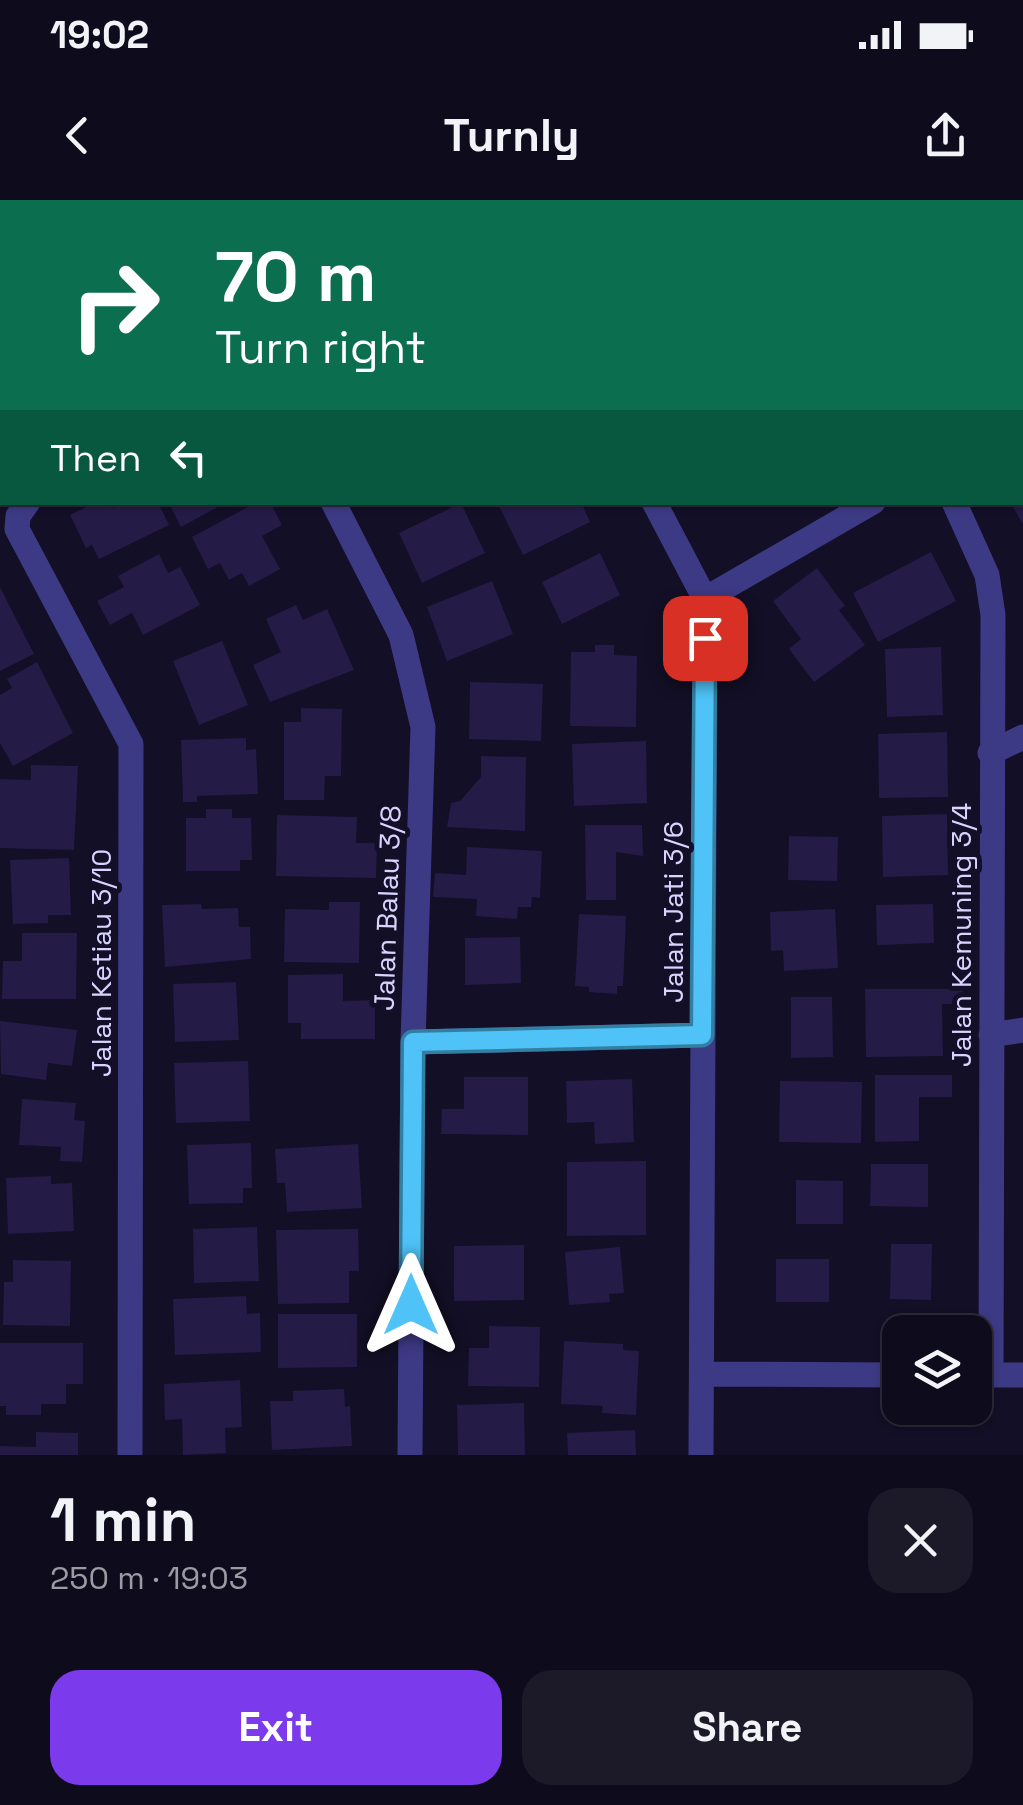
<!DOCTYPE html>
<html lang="en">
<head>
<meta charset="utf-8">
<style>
	:root { --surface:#0e0b1c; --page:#1c1929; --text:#f1f3f6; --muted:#9b9ba3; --line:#2e2b3b; --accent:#7c3aed }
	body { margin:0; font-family:"Space Grotesk",sans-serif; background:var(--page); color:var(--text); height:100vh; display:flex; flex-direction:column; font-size:38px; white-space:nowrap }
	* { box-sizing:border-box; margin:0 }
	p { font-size:32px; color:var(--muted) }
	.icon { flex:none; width:55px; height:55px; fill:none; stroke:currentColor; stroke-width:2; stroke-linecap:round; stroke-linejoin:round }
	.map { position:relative; height:1255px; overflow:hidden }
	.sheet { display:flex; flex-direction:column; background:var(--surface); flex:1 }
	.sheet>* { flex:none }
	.hud { position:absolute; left:0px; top:0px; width:1025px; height:305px; box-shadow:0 2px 8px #0004,0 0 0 2px var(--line); background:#0b6e4f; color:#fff; overflow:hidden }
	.tools { position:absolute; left:882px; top:1115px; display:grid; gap:20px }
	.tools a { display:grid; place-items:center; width:110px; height:110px; border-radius:20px; background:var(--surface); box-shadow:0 2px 8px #0004,0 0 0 2px var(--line); font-size:50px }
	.pin { position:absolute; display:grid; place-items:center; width:85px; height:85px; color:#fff; margin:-42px; border-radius:20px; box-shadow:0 5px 15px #0006 }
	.me { position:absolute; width:110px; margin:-55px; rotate:0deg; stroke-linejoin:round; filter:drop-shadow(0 0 8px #0008) }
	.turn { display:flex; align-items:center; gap:35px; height:210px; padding:0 50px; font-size:45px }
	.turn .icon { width:130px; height:130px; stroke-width:2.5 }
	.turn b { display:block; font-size:70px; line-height:85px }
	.then { display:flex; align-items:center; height:95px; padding:0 50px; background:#0003; gap:20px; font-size:38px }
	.round { display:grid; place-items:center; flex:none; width:105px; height:105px; border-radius:30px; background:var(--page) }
	.summary { display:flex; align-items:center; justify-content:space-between; height:170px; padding:0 50px }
	h1 { font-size:60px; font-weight:600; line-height:75px }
	.action { display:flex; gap:20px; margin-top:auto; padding:20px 50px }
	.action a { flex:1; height:115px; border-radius:30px; background:var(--accent); color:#fff; font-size:40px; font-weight:600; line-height:115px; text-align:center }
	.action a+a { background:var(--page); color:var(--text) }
	.status { display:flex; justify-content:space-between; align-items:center; height:70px; padding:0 50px; background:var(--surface); direction:ltr }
	.status svg { height:28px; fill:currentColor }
	header { display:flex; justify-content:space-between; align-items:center; height:130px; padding:0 50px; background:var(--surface); font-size:45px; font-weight:600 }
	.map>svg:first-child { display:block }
	.building { fill:#241b47 }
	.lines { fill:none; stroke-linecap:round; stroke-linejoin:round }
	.minor { stroke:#3d3a85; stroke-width:25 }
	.route-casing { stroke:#337fa1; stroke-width:25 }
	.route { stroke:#4fc3f7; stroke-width:18 }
	.labels { text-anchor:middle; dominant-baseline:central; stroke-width:10; stroke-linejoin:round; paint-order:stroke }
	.street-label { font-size:28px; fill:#d9d4ff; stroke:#130f26 }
</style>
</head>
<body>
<div class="status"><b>19:02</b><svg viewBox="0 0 49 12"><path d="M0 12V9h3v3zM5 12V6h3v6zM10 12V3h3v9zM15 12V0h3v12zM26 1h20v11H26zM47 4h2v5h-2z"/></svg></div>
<header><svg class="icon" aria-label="back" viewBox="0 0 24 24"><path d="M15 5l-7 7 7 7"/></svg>Turnly<svg class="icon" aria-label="share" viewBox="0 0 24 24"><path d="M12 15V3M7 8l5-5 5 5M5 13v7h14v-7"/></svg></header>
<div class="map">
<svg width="1023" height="1255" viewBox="0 0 1023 1255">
	<rect width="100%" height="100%" fill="#130f26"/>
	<path class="building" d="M96,302h13l3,6 10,-6h36l11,23 -70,34 -7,-14 -6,3 -16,-33z
		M168,302h59l-46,25z
		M257,302h13l12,23 -20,11 18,33 -31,17 -7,-13 -13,7 -9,-17 -12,6 -16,-32z
		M497,302h84l9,20 -67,33z
		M1010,302h13v22z
		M461,303l24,50 -63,30 -23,-50z
		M931,352l25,49 -78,41 -25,-49z
		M600,353l20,42 -58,29 -20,-42z
		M159,354l9,19 12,-6 20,38 -57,30 -11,-22 -22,12 -13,-24 27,-14 -6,-11z
		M817,368l28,38 -6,4 26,35 -51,37 -25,-33 12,-10 -28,-38z
		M492,381l21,53 -66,27 -20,-54z
		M0,387l34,67 -34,17z
		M296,405l7,15 24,-11 27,61 -84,32 -17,-37 28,-13 -15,-33z
		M222,441l26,64 -49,20 -26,-64z
		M595,445h19v10l23,1 -1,71 -66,-1 1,-74h24z
		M941,447l2,68 -56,2 -2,-68z
		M37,462l36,71 -60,33 -13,-23v-48l12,-7 -5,-9z
		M470,482l73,2 -2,57 -72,-2z
		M301,508l41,1 -1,67h-16l-1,24h-40v-78h17z
		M947,532l1,65 -69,1 -1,-64z
		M246,538v12l10,-1 2,45 -61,2v6h-14l-2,-62z
		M646,541l1,62 -73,3 -2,-62z
		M481,556l45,1 -1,74 -78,-4 4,-24 9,-2 21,-24z
		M31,565l47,1 -4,84 -74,-2v-69l31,1z
		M206,609h26v9h19l1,42h-12v11h-54v-53h20z
		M947,614l1,61 -65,2 -1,-61z
		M277,615l80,2 -1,26h21l-1,35 -100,-2z
		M585,625h57l1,31 -27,-4v48h-30z
		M789,636l49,1 -1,44 -49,-1z
		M467,647l75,4 -2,47 -8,-1 -1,10h-13l-1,12 -41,-3 1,-17 -44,-2 2,-24 31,2z
		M69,658l2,57h-23v8l-35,1 -3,-64z
		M329,702h31l-1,61 -75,-1 1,-53 44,1z
		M201,704l1,5 36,-1 1,19h11l1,32 -86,8 -3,-62z
		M933,704l1,39 -57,2 -1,-40z
		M835,709l3,59 -54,3 -1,-21 -12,1 -1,-39z
		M579,714l47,2 -3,70h-6v8l-28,-2v-5l-14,-1z
		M22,733h55l-1,66h-74l1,-38h19z
		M520,737l1,46 -56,2v-47z
		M343,774v27l32,-1v39h-74v-16h-13v-48z
		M236,782l3,58 -64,2 -2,-58z
		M865,789h98v15h-21l1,52 -77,1z
		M791,797h41l1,60 -42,1z
		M0,821l77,9 -5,36 -24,-3 -2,17 -45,-6z
		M248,861l2,60 -74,2 -2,-60z
		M875,875h77v22h-33v44l-44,1z
		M464,877h64v58l-87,-1 1,-25h22z
		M632,879l2,63 -39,2 -1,-22 -27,1 -1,-42z
		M780,881l82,1 -1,61 -82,-1z
		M22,899l54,4 -2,17 11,1 -3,41 -22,-1 1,-14 -42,-2z
		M251,943l1,45h-9v15l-54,1 -2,-59z
		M358,944l4,64 -75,4 -2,-29h-8l-2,-34z
		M646,961v74l-79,1v-74z
		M871,964h57v43l-58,-1z
		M51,976v8l21,-1 2,48 -66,3 -2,-56z
		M796,980l47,1v43h-47z
		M257,1027l2,54 -65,2 -1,-54z
		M358,1029l1,42h-10v32l-71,1 -2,-74z
		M891,1044h41l-1,56 -41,-1z
		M524,1045v55l-70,1v-55z
		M620,1047l4,46 -15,1 1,8 -41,3 -4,-53z
		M776,1059h53v43h-53z
		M13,1060l58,1 -1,65 -67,-1 1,-43h9z
		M246,1096l1,18 13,-1 1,39 -86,3 -2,-56z
		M278,1114h79v53l-79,1z
		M489,1126l51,1 -1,60 -71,-1 1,-38h20z
		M564,1141l59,3v6l16,1 -3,64 -34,-2 1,-7 -42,-2z
		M0,1143h83v41h-17v20h-25v11h-35v-9h-6z
		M240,1180l2,47 -17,1 1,25 -43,2 -1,-36 -17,1 -1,-36z
		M344,1189l1,18 5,-1 2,40 -80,4 -2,-49h23v-10z
		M524,1203l1,52h-67l-1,-50z
		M635,1230l1,25h-68l-1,-22z
		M36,1232l42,1v22h-78v-9l36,1z"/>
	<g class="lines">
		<path class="minor" d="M176,0l1,2
			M492,0l1,2
			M795,2l4,-2
			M1022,216h1
			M28,302l-10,14 -1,13 114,215 -1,711
			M333,302l68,133 22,92 -10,315 -3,413
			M654,302l51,97 -4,856
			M954,302l33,73 6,40 -2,760
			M705,399l168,-97
			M990,553l33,-16
			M991,835l32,-5
			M413,842l289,-7
			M702,1174l198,1
			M975,1175h48"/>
	</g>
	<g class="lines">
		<defs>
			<path id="route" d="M411,1105l2,-263 289,-7 3,-397"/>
		</defs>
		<use href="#route" class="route-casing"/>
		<use href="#route" class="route"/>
	</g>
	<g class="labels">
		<g class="street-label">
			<text transform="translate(387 708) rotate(-88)">Jalan Balau 3/8</text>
			<text transform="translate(673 712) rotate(-90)">Jalan Jati 3/6</text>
			<text transform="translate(961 735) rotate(-90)">Jalan Kemuning 3/4</text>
			<text transform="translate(101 763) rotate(-90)">Jalan Ketiau 3/10</text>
		</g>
	</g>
</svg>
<div class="tools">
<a><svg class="icon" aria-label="layers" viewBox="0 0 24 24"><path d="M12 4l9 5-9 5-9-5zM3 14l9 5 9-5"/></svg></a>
</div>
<div class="pin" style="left:705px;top:438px;background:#d93025"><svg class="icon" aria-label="arrive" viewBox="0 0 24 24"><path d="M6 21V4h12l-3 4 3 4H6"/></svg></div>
<svg class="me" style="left:411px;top:1105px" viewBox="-20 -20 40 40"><path d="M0-17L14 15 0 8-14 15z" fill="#4fc3f7" stroke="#fff" stroke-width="4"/></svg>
<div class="hud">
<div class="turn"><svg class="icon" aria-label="right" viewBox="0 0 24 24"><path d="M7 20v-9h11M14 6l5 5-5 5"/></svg><div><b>70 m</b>Turn right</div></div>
<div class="then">Then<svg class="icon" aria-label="left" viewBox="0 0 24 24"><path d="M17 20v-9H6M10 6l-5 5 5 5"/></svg></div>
</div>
</div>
<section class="sheet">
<div class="summary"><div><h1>1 min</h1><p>250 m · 19:03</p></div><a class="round"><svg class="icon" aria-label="close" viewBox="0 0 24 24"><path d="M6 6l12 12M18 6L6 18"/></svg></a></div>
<div class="action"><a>Exit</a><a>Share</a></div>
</section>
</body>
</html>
